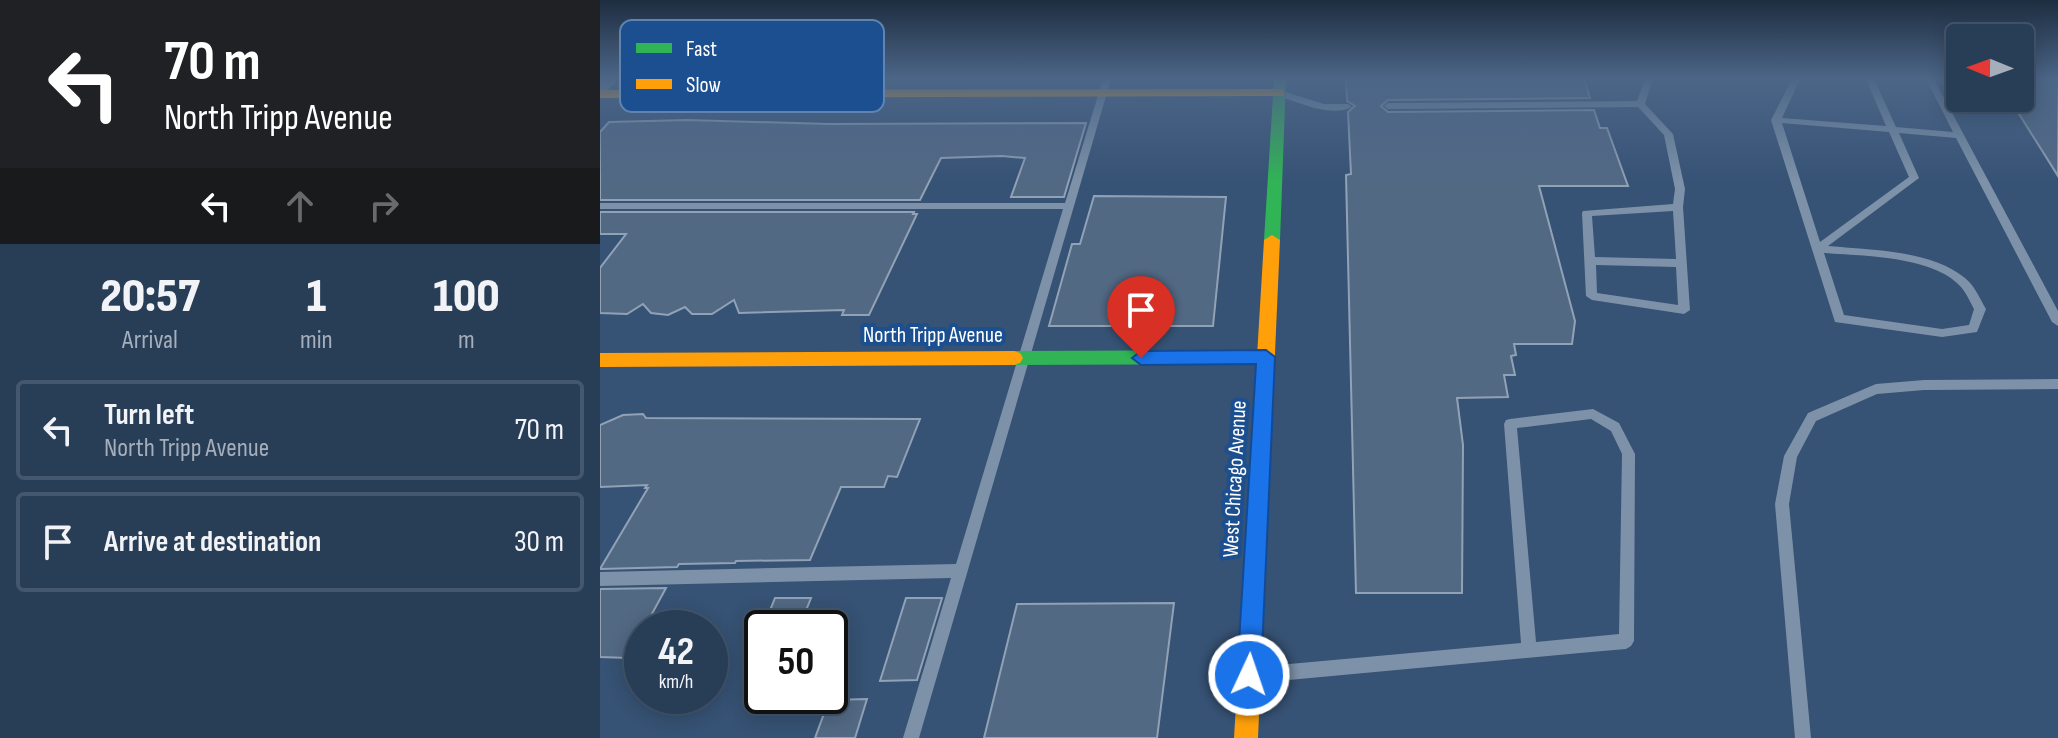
<!DOCTYPE html>
<html lang="en">
<head>
<meta charset="utf-8">
<style>
	:root { --surface:#283e57; --page:#30455d; --text:#f1f3f6; --muted:#a5aeba; --line:#44576d }
	body { margin:0; font-family:"Sofia Sans Condensed",sans-serif; background:var(--page); color:var(--text); height:100vh; display:flex; flex-direction:column; font-size:30px; white-space:nowrap }
	* { box-sizing:border-box; margin:0 }
	p { font-size:26px; color:var(--muted) }
	.icon { flex:none; width:44px; height:44px; fill:none; stroke:currentColor; stroke-width:2; stroke-linecap:round; stroke-linejoin:round }
	.map { position:relative; flex:1; overflow:hidden }
	.panel { display:flex; flex-direction:column; background:var(--surface); width:600px }
	.panel>* { flex:none }
	.guide { background:#202124; color:#fff; overflow:hidden }
	.needle { width:52px; rotate:271deg }
	.buttons { position:absolute; left:1346px; top:24px; display:grid; gap:16px }
	.buttons a { display:grid; place-items:center; width:88px; height:88px; border-radius:8px; background:var(--surface); box-shadow:0 4px 20px #0003,0 0 0 2px var(--line); font-size:40px }
	.speed { position:absolute; left:24px; top:610px; display:flex; gap:16px; font-size:40px; font-weight:700; text-align:center }
	.speed>* { display:grid; place-content:center; width:104px; height:104px; border-radius:50%; background:var(--surface); box-shadow:0 4px 20px #0003,0 0 0 2px var(--line); line-height:1 }
	.speed small { font-size:20px; font-weight:400 }
	.speed .limit { border:4px solid #111; border-radius:12px; background:#fff; color:#111 }
	.pin { position:absolute; display:grid; place-items:center; width:68px; height:68px; color:#fff; margin:-82px -34px; border-radius:50% 50% 50% 0; rotate:-45deg; box-shadow:0 0 8px #0007 }
	.pin .icon { rotate:45deg }
	.me { position:absolute; width:88px; margin:-44px; rotate:3deg; stroke-linejoin:round; filter:drop-shadow(0 0 6px #0008) }
	.turn { display:flex; align-items:center; gap:28px; height:168px; padding:0 32px; font-size:36px }
	.turn .icon { width:104px; height:104px; stroke-width:2.5 }
	.turn b { display:block; font-size:56px; line-height:68px }
	.lanes { display:flex; align-items:center; height:76px; padding:0 32px; background:#0003; justify-content:center; gap:40px; direction:ltr }
	.lanes .off { opacity:.35 }
	.eta { display:flex; justify-content:space-evenly; align-items:center; height:136px; text-align:center }
	.eta b { font-size:48px; font-weight:800; line-height:56px }
	ul { padding:0; list-style:none }
	li { display:flex; align-items:center; gap:24px; height:100px; margin:0 16px 12px; padding:0 16px; border:4px solid var(--line); border-radius:8px }
	li div { flex:1 }
	li b { display:block; font-size:30px }
	li em { font-style:normal }
	main { display:flex; flex:1; min-height:0 }
	.map>svg:first-child { display:block }
	.building { fill:#526984; stroke:#92a2b6; stroke-width:2 }
	.lines { fill:none; stroke-linecap:round; stroke-linejoin:round }
	.lane { fill:#7d92a8; fill-rule:evenodd }
	.street { fill:#7d92a8; fill-rule:evenodd }
	.fast { fill:#30b455; fill-rule:evenodd }
	.slow { fill:#ff9f0a; fill-rule:evenodd }
	.route { fill:#1a73e8; stroke:#114b97; stroke-width:2 }
	.labels { text-anchor:middle; dominant-baseline:central; stroke-width:8; stroke-linejoin:round; paint-order:stroke }
	.street-label { font-size:22px; fill:#fff; stroke:#1b4f8f }
	.key { fill:#1b4f8f; stroke:#5f84b1; stroke-width:2 }
	.key-label { font-size:22px; fill:#fff }
</style>
</head>
<body>
<main>
<section class="panel">
<div class="guide">
<div class="turn"><svg class="icon" aria-label="left" viewBox="0 0 24 24"><path d="M17 20v-9H6M10 6l-5 5 5 5"/></svg><div><b>70 m</b>North Tripp Avenue</div></div>
<div class="lanes"><svg class="icon" aria-label="left" viewBox="0 0 24 24"><path d="M17 20v-9H6M10 6l-5 5 5 5"/></svg><svg class="icon off" aria-label="ahead" viewBox="0 0 24 24"><path d="M12 20V5M6 11l6-6 6 6"/></svg><svg class="icon off" aria-label="right" viewBox="0 0 24 24"><path d="M7 20v-9h11M14 6l5 5-5 5"/></svg></div>
</div>
<div class="eta">
<div><b>20:57</b><p>Arrival</p></div>
<div><b>1</b><p>min</p></div>
<div><b>100</b><p>m</p></div>
</div>
<ul>
<li><svg class="icon" aria-label="left" viewBox="0 0 24 24"><path d="M17 20v-9H6M10 6l-5 5 5 5"/></svg><div><b>Turn left</b><p>North Tripp Avenue</p></div><em>70 m</em></li>
<li><svg class="icon" aria-label="arrive" viewBox="0 0 24 24"><path d="M6 21V4h12l-3 4 3 4H6"/></svg><div><b>Arrive at destination</b></div><em>30 m</em></li>
</ul>
</section>
<div class="map">
<svg width="1458" height="738" viewBox="0 0 1458 738">
	<rect width="100%" height="100%" fill="#365274"/>
	<path class="building" d="M746,79h238l6,19 -202,2 -7,6 7,6 206,-2 6,18h7l21,58h-89l36,135 -3,23h-58l2,11 -5,1 4,19h-11l4,22 -51,1 6,47 -1,148h-106l-10,-418 5,-1 -3,-62 7,-6 -8,-5z
		M1420,79h38v97l-49,-78h11z
		M87,120l142,4 257,-1 -22,74h-53l14,-39 -23,-2 -61,2 -21,42h-320v-68l9,-10z
		M494,196l132,1 -13,129h-164l23,-82h8z
		M0,212h314l-1,2h4l-48,101h-27l2,-5 -105,3 -5,-13 -22,14h-20l-7,-7 -17,8 -17,-2 -8,-9 -16,10 -27,-1v-45l26,-34h-26z
		M43,414l3,4 274,1 -23,58 -9,-1 -4,11h-43l-31,73 -74,1 -1,2 -56,1 -2,3 -77,2 48,-81h-3l2,-3 -47,2v-62l23,-10z
		M66,588l-38,70 -28,-1v-68z
		M175,598h36l-12,30h-36z
		M306,598h36l-25,82 -37,1z
		M574,603l-17,135h-173l33,-134z
		M267,699l-12,39h-40l14,-38z"/>
	<g class="lines">
		<path class="lane" d="M503,79h8l-192,659h-16l48,-160 -351,8v-14l356,-8 107,-355h-463v-6h465z
			M1045,79h8l-8,25 28,30 12,55 -2,18 7,103 -6,4 -92,-14 -6,-4 -4,-83 1,-2 90,-7 2,-15 -11,-54 -26,-28 -250,2 -4,-3 4,-3 249,-2zM1073,211l3,48 -81,-2 -3,-41zM996,265l80,2 2,38 -81,-12z
			M1192,79h8l-18,39 104,8 -20,-47h8l22,48 57,5 -27,-53h8l124,232v15l-6,-4 -96,-184 -57,-5 20,45 -91,68c43,4 103,4 137,32 10,8 15,21 21,31l-9,23 -35,5 -107,-15 -64,-202zM1182,123l107,9 20,45 -89,65zM1224,253c39,3 110,3 137,34 6,7 9,15 13,22l-5,16 -27,4 -98,-14z
			M679,90l45,14h24l4,3c-22,11 -54,-5 -76,-12l-1,-2z
			M1458,379v10l-134,1 -47,4 -61,27 -19,36 -8,47 22,234h-16l-20,-234 9,-48 24,-43 68,-29 48,-4z
			M993,409l26,14 16,31 -1,187 -3,5 -5,3 -46,4 -324,30 -6,-2 -2,-6 2,-6 6,-2 265,-24 -17,-219 2,-4 4,-1zM991,419l20,12 11,23 -3,180 -83,8 -19,-214z"/>
		<path class="street" d="M0,79h18l-12,13 -6,1z"/>
		<path class="fast" d="M674,79h12l-6,161 -8,5 -8,-5z
			M666,350l6,2 3,5 -3,5 -6,2 -252,1 -6,-2 -3,-5 3,-5 6,-2z"/>
		<path class="slow" d="M679,89l5,1v6l-684,2v-8z
			M672,235l8,5 -22,498h-24l30,-498z
			M414,351l6,2 3,5 -3,5 -6,2 -414,2v-14z"/>
	</g>
	<linearGradient id="sky" x2="0" y2="1"><stop stop-color="#1e2d40"/><stop offset="0.43" stop-color="#4c6688"/><stop offset="1" stop-color="#4c6688" stop-opacity="0"/></linearGradient>
	<rect width="1458" height="182" fill="url(#sky)"/>
	<path class="route" d="M666,350l9,7 -14,318 -3,9 -9,3 -8,-3 -4,-9 19,-311 -115,1 -9,-7 9,-7z"/>
	<g class="labels">
		<g class="street-label">
			<text x="333" y="335">North Tripp Avenue</text>
			<text transform="translate(635 479) rotate(-87)">West Chicago Avenue</text>
		</g>
	</g>
	<rect x="20" y="20" width="264" height="92" rx="12" class="key"/>
	<rect x="36" y="43" width="36" height="10" fill="#30b455"/>
	<rect x="36" y="79" width="36" height="10" fill="#ff9f0a"/>
	<g class="key-label">
		<text x="86" y="56">Fast</text>
		<text x="86" y="92">Slow</text>
	</g>
</svg>
<div class="buttons">
<a><svg class="needle" viewBox="-14 -14 28 28"><path d="M0-13l5 13h-10z" fill="#e53935"/><path d="M0 13l5-13h-10z" fill="#a5aeba"/></svg></a>
</div>
<div class="speed"><div>42<small>km/h</small></div><div class="limit">50</div></div>
<div class="pin" style="left:541px;top:358px;background:#d93025"><svg class="icon" aria-label="arrive" viewBox="0 0 24 24"><path d="M6 21V4h12l-3 4 3 4H6"/></svg></div>
<svg class="me" style="left:649px;top:675px" viewBox="-20 -20 40 40"><circle r="17" fill="#1a73e8" stroke="#fff" stroke-width="3"/><path d="M0-11L8 9 0 5-8 9z" fill="#fff"/></svg>
</div>
</main>
</body>
</html>
